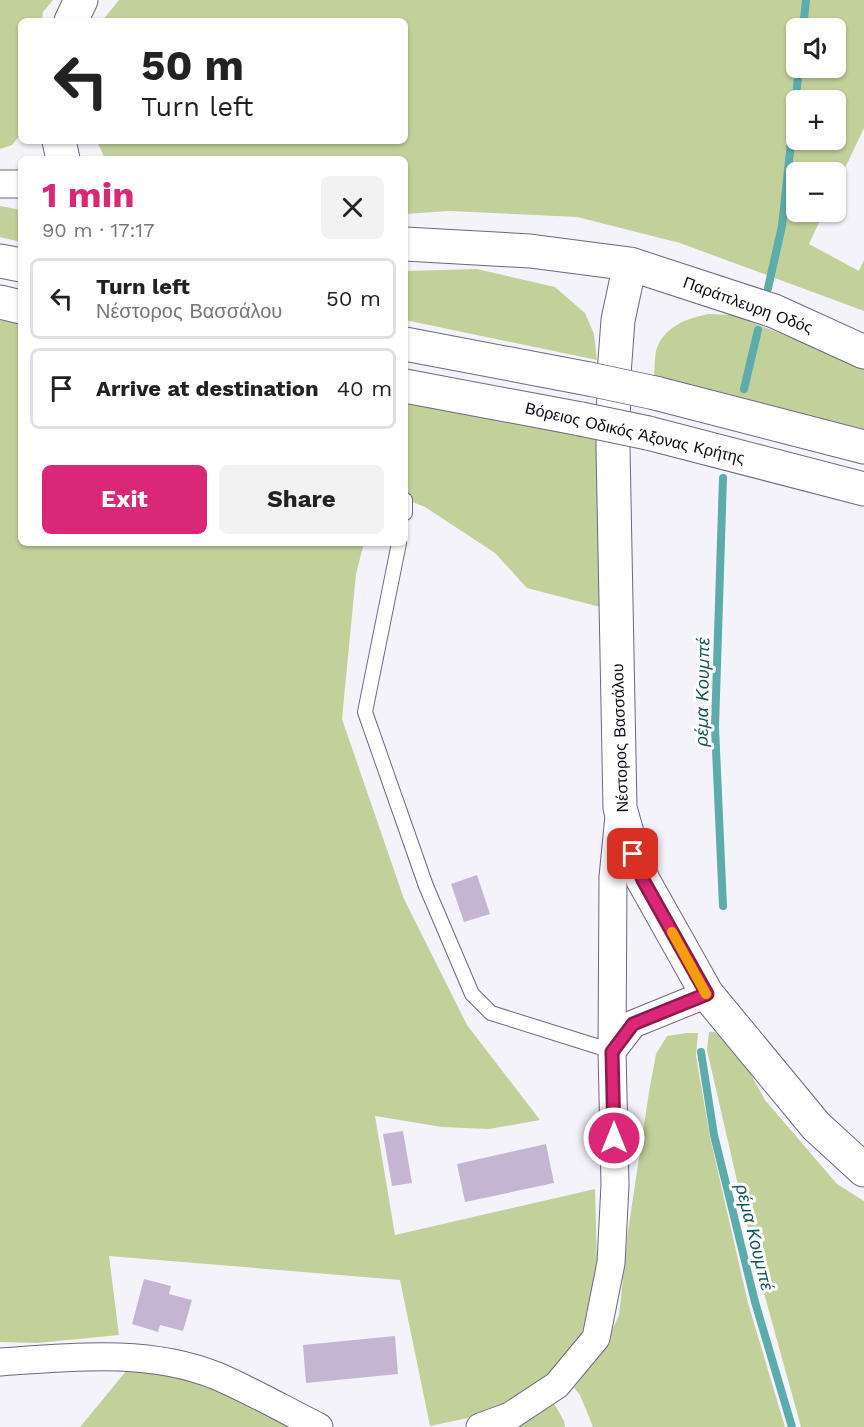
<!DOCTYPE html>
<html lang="en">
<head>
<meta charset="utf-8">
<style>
	:root { --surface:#fff; --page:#f2f2f2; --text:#222; --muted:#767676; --line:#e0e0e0; --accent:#db2777 }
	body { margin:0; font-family:"Work Sans",sans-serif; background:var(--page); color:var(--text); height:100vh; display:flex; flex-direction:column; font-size:22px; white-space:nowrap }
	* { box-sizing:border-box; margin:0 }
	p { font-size:20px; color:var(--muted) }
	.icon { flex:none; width:33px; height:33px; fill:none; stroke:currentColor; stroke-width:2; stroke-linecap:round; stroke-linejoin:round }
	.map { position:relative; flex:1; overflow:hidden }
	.details { position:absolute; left:18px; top:156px; width:390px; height:390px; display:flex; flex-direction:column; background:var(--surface); border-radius:9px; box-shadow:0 2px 4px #0004 }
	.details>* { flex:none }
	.banner { position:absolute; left:18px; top:18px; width:390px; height:126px; border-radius:9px; box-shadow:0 2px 4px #0004; background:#fff; color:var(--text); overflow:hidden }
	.controls { position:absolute; left:786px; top:18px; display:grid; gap:12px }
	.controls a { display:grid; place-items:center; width:60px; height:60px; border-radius:9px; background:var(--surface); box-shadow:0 2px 4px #0004; font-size:30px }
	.pin { position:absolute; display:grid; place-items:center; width:51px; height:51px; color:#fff; margin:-26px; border-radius:12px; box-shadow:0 3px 9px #0006 }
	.me { position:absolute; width:66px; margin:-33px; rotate:0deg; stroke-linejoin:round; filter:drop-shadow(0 0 4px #0008) }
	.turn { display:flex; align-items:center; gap:21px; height:126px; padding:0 24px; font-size:27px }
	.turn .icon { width:78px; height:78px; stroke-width:2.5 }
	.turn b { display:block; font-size:42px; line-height:51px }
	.round { display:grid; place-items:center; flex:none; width:63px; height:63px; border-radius:9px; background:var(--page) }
	.summary { display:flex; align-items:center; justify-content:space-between; height:102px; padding:0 24px }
	h1 { font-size:36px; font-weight:700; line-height:45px; color:var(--accent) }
	.action { display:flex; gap:12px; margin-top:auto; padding:12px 24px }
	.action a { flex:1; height:69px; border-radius:9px; background:var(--accent); color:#fff; font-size:24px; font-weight:700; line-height:69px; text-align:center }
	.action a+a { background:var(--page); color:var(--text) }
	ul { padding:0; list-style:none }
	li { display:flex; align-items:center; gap:18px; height:81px; margin:0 12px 9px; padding:0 12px; border:3px solid var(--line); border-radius:9px }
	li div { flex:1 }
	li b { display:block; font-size:22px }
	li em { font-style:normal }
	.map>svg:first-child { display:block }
	.green { fill:#c2d19a; fill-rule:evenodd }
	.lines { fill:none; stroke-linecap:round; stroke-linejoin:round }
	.stream { stroke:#5dacac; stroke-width:8 }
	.building { fill:#c6b4d3 }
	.lane-casing { stroke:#6b6684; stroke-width:16 }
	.street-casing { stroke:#6b6684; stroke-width:29 }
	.secondary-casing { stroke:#6b6684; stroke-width:35 }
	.highway-casing { stroke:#6b6684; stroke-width:35 }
	.lane { stroke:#fff; stroke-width:14 }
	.street { stroke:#fff; stroke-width:27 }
	.secondary { stroke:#fff; stroke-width:33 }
	.highway { stroke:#fff; stroke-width:33 }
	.highway-bridge-casing { stroke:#6b6684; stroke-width:35; stroke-linecap:butt }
	.highway-bridge { stroke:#fff; stroke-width:33 }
	.route-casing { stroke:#8e194d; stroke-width:15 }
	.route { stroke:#db2777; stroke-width:10 }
	.slow { stroke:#f59e0b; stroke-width:10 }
	.labels { text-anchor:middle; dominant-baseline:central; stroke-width:6; stroke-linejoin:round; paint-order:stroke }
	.street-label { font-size:16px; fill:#0d0b16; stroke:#fff }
	.water-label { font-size:18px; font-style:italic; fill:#0e5455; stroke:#fff }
</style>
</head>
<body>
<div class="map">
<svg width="864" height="1427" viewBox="0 0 864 1427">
	<rect width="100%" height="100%" fill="#f4f3fa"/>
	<path class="green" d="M0,0h53l-10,12 -1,9h-21v113l-9,11 -12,4z
		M119,0h745v128l-28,59v-15h-40v40h28l-15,32 50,27 5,-11v51l-184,-68 -103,-26 -128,-6 -44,3v-55h-300l-8,-18h308v-120h-303zM796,28h40v40h-40zM796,100h40v40h-40z
		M0,206l21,4v32l-21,-5z
		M477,269l78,18 30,26 9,21 3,26 -192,-40v-49z
		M709,314l22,1 10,3 123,49v62l-210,-51c1,-10 0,-25 4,-33 10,-20 30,-27 51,-31z
		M0,320l21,4v219h343l-8,31 -14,145 62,180 63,126 73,95 -51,9 -47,-2 -67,-11 20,119 200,-46 2,75 -5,50 -22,41 -33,31 -36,25 -71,15 -30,-146 -291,-24 10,79 -82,8 -37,-1z
		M405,400l193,40 2,167 -73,-19 -32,-35 -70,-46 -20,-8z
		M709,1032h6l23,19 27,49 72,84 27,17v226h-63l-44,-159 -50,-218z
		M687,1033h11l-2,23 14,81 38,166 37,124h-192l-13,-32 -6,-7 29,-38 16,-35 9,-84 21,-139 7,-38 11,-18z
		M127,1370l42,4 40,8 89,45h-218z
		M551,1398l13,23 1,6h-60z"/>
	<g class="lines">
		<path class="stream" d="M803,28l3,-28
			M768,288l14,-62 17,-158
			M744,389l14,-59
			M723,906l-8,-179 8,-249
			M701,1052l13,83 41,167 37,125"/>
	</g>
	<path class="building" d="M477,875l13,39 -26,8 -13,-38z
		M403,1131l9,52 -20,3 -9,-52z
		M546,1144l8,39 -89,19 -8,-38z
		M144,1279l27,7 -2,8 23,6 -9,31 -23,-6 -2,7 -26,-8z
		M395,1336l3,38 -92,9 -3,-38z"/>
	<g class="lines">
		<defs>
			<path id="lane" d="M405,500v13
				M399,543l-34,169 61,174 46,108 19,19 121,38"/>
			<path id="street" d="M0,184h21
				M612,1051l1,-174 6,-61
				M0,1362c71,-5 149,-14 217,14 35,15 68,34 102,51
				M480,1427l30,-11 47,-31 39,-47 15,-75 4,-78 -3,-134 21,-27 74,-30"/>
			<path id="secondary" d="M71,21l10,-21
				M59,141l4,18
				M405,244l125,7 100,13 144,47 90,41
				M630,264l-12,56 -4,54 -1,74 7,360 13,46 10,26 64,114 109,132 48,44"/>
			<path id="highway" d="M0,261l21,4
				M0,302l21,5
				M405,344l184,35
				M405,386l176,33
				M655,393l209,54
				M648,433l216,56"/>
		</defs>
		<use href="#lane" class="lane-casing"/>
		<use href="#street" class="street-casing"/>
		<use href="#secondary" class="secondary-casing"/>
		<use href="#highway" class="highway-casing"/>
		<use href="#lane" class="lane"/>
		<use href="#street" class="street"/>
		<use href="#secondary" class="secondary"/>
		<use href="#highway" class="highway"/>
		<defs>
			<path id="highway-bridge" d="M589,379l66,14
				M581,419l67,14"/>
		</defs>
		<use href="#highway-bridge" class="highway-bridge-casing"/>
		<use href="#highway-bridge" class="highway-bridge"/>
	</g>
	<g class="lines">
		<defs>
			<path id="route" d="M614,1138l-2,-86 21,-28 74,-30 -64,-114 -10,-26"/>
		</defs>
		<use href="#route" class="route-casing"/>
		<use href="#route" class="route"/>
		<path class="slow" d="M672,932l34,62"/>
	</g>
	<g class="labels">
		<g class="street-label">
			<text transform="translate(748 305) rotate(20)">Παράπλευρη Οδός</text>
			<text transform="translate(635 433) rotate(13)">Βόρειος Οδικός Άξονας Κρήτης</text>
			<text transform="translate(620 738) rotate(-92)">Νέστορος Βασσάλου</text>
		</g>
		<g class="water-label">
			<text transform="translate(702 692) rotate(-89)">ρέμα Κουμπέ</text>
			<text transform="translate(755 1237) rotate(76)">ρέμα Κουμπέ</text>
		</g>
	</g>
</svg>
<div class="controls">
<a><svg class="icon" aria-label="sound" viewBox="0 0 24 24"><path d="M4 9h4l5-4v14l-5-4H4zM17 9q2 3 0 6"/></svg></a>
<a>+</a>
<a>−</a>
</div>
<div class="pin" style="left:633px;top:854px;background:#d93025"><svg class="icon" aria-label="arrive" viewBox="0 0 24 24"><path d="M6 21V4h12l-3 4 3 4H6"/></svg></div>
<svg class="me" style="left:614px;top:1138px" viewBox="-20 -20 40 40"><circle r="17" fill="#db2777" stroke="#fff" stroke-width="3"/><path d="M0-11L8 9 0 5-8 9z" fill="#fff"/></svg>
<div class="banner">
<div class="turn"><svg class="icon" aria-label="left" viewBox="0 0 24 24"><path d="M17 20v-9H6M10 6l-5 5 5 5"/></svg><div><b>50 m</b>Turn left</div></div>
</div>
<section class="details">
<div class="summary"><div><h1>1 min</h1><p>90 m · 17:17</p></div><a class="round"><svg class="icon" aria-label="close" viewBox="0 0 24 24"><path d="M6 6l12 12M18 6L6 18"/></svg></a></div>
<ul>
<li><svg class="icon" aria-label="left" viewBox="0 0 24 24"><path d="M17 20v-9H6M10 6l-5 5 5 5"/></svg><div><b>Turn left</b><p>Νέστορος Βασσάλου</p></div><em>50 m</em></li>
<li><svg class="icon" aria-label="arrive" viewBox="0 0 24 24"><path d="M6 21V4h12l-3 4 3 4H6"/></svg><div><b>Arrive at destination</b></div><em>40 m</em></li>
</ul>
<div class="action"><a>Exit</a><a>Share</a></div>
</section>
</div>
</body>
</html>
